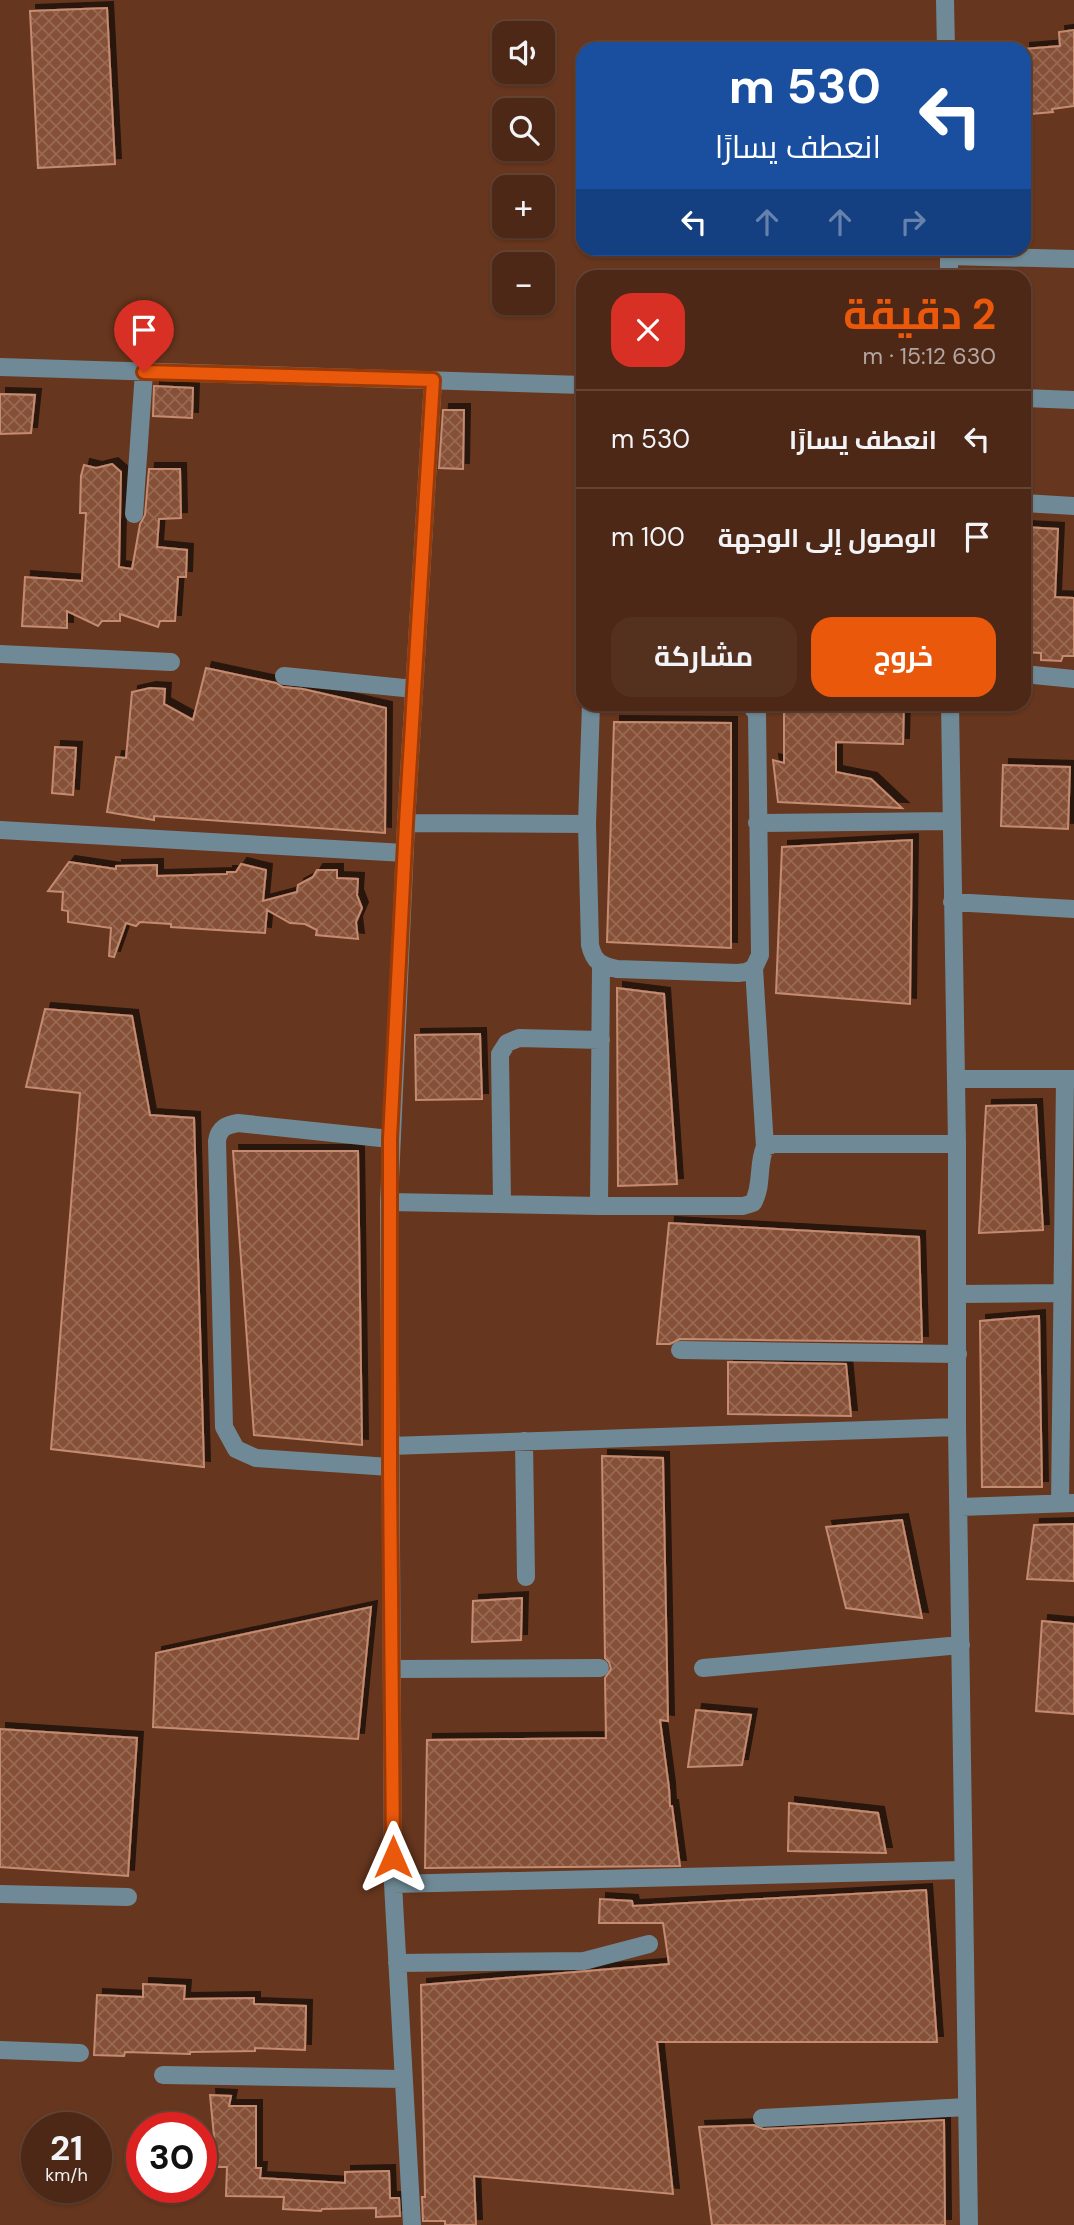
<!DOCTYPE html>
<html lang="ar">
<head>
<meta charset="utf-8">
<style>
	:root { --surface:#4d2816; --page:#54301f; --text:#f1f3f6; --muted:#b3a6a1; --line:#644435; --accent:#ea580c }
	body { margin:0; font-family:"DM Sans",Cairo,sans-serif; background:var(--page); color:var(--text); direction:rtl; height:100vh; display:flex; flex-direction:column; font-size:26px; white-space:nowrap }
	* { box-sizing:border-box; margin:0 }
	p { font-size:23px; color:var(--muted) }
	.icon { flex:none; width:38px; height:38px; fill:none; stroke:currentColor; stroke-width:2; stroke-linecap:round; stroke-linejoin:round }
	.map { position:relative; flex:1; overflow:hidden; direction:ltr }
	.sheet { position:absolute; left:576px; top:270px; width:455px; height:441px; display:flex; flex-direction:column; background:var(--surface); border-radius:21px; box-shadow:0 2px 5px #0004,0 0 0 2px var(--line); direction:rtl }
	.sheet>* { flex:none }
	.top-card { position:absolute; left:576px; top:42px; width:455px; height:214px; border-radius:21px; box-shadow:0 2px 5px #0004,0 0 0 2px var(--line); direction:rtl; background:#1a4fa0; color:#fff; overflow:hidden }
	.tools { position:absolute; left:492px; top:21px; display:grid; gap:14px }
	.tools a { display:grid; place-items:center; width:63px; height:63px; border-radius:14px; background:var(--surface); box-shadow:0 2px 5px #0004,0 0 0 2px var(--line); font-size:35px }
	.speed { position:absolute; left:21px; top:2112px; display:flex; gap:14px; font-size:35px; font-weight:700; text-align:center }
	.speed>* { display:grid; place-content:center; width:91px; height:91px; border-radius:50%; background:var(--surface); box-shadow:0 2px 5px #0004,0 0 0 2px var(--line); line-height:1 }
	.speed small { font-size:18px; font-weight:400 }
	.speed .limit { border:10px solid #d22; background:#fff; color:#111 }
	.pin { position:absolute; display:grid; place-items:center; width:60px; height:60px; color:#fff; margin:-72px -30px; border-radius:50% 50% 50% 0; rotate:-45deg; box-shadow:0 0 7px #0007 }
	.pin .icon { rotate:45deg }
	.me { position:absolute; width:77px; margin:-38px; rotate:0deg; stroke-linejoin:round; filter:drop-shadow(0 0 5px #0008) }
	.turn { display:flex; align-items:center; gap:24px; height:147px; padding:0 35px; font-size:32px }
	.turn .icon { width:91px; height:91px; stroke-width:2.5 }
	.turn b { display:block; font-size:49px; line-height:60px }
	.lanes { display:flex; align-items:center; height:66px; padding:0 35px; background:#0003; justify-content:center; gap:35px; direction:ltr }
	.lanes .off { opacity:.35 }
	.round { display:grid; place-items:center; flex:none; width:74px; height:74px; border-radius:21px; background:var(--page) }
	.head { display:flex; align-items:center; justify-content:space-between; height:119px; padding:0 35px }
	h1 { font-size:42px; font-weight:700; line-height:52px; color:var(--accent) }
	.action { display:flex; gap:14px; margin-top:auto; padding:14px 35px }
	.action a { flex:1; height:80px; border-radius:21px; background:var(--accent); color:#fff; font-size:28px; font-weight:700; line-height:80px; text-align:center }
	.action a+a { background:var(--page); color:var(--text) }
	ul { padding:0; list-style:none }
	li { display:flex; align-items:center; gap:21px; height:98px; padding:0 35px; border-top:2px solid var(--line) }
	li div { flex:1 }
	li b { display:block; font-size:26px }
	li em { font-style:normal }
	.map>svg:first-child { display:block }
	.building { fill:url(#building-cross-hatch); stroke:#c48b71; stroke-width:2; filter:url(#shadow) }
	.lines { fill:none; stroke-linecap:round; stroke-linejoin:round }
	.minor { stroke:#6f8a96; stroke-width:18 }
	.route-casing { stroke:#983908; stroke-width:18 }
	.route { stroke:#ea580c; stroke-width:12 }
</style>
</head>
<body>
<div class="map">
<svg width="1074" height="2225" viewBox="0 0 1074 2225">
	<defs>
		<pattern id="building-cross-hatch" width="8" height="8" patternUnits="userSpaceOnUse" patternTransform="scale(1.75)"><rect width="8" height="8" fill="#865037"/><path d="M0 0l8 8M0 8l8-8" fill="none" stroke="#986953"/></pattern>
		<filter id="shadow"><feDropShadow dx="6" dy="-6" stdDeviation="0" flood-color="#0009"/></filter>
	</defs>
	<rect width="100%" height="100%" fill="#67361e"/>
	<path class="building" d="M107,8l8,156 -77,4 -8,-157z
		M1074,30v76l-22,3 1,3 -22,2 -1,-10 -6,1v-56l36,-3 -1,-14z
		M154,386l39,2 -1,30 -39,-2z
		M0,394l35,1 -4,38 -31,1z
		M443,410h21l-1,59 -24,-1z
		M112,464l9,8 -2,95 13,2 8,-45 5,-9 4,-46h31l1,49 -22,1 -2,28 30,3 -1,27h-8l-3,44h-15l-2,6 -38,-13v7h-18l-4,5 -31,-15v17l-45,-2 3,-49 57,4 4,-68h-6l1,-37 3,-11 12,3z
		M1024,527l34,2 -3,68 19,1v58h-11l-2,5 -20,-1v-7l-17,-1z
		M206,668l70,15 7,4 20,2 83,19 -1,125 -231,-17v4l-47,-8 9,-55 10,1 6,-66 18,-4 15,1 -1,15 29,16z
		M855,704h49l-1,40 -67,-2v30l35,7 31,29 -124,-6 -5,-42 11,3v-53h71z
		M614,722l117,1v225l-124,-6z
		M55,747l21,1 -3,47 -21,-2z
		M1003,765l67,2 -2,62 -67,-3z
		M912,840l-2,164 -134,-11 6,-146z
		M69,862l47,7v-3l41,-1v11l70,-2v-2h9l5,-8 25,6 -3,31 34,-9 1,-7 15,-8 4,-7h20v8l21,1 -1,16 5,13 -6,14 2,17 -42,-4 1,-5 -12,-6 -15,-1 -23,-13 -2,23 -94,-6v-3l-31,-2 -4,4 -10,-3 -12,34 -5,-1 2,-28 -43,-6v-11l-6,-1 1,-18 -15,-1z
		M617,988l47,6 13,190 -59,2z
		M45,1009l87,7 18,99 44,3 10,349 -153,-18 29,-356 -54,-6z
		M480,1034l2,65 -66,1 -1,-65z
		M1036,1105l7,125 -64,3 7,-127z
		M233,1151h125l4,294 -108,-10z
		M669,1223l250,14 3,105 -242,-3 -10,5h-13z
		M1039,1316l3,171h-60l-2,-166z
		M728,1362l118,2 5,52 -123,-2z
		M602,1456l61,2 5,263 -8,-1 9,68 1,18h2l8,60 -255,2 2,-128 179,-2 -1,-60 6,-9 -2,-7 -4,-4z
		M902,1520l20,98 -76,-10 -20,-81z
		M1074,1524v57l-47,-2 7,-54z
		M522,1598l-1,42 -49,2 1,-41z
		M371,1607l-13,132 -205,-12 3,-74z
		M1042,1621l32,3v90l-38,-3z
		M696,1710l55,5 -9,50 -54,2z
		M0,1729l137,9 -9,138 -128,-9z
		M789,1803l89,10 8,40 -98,-2z
		M926,1890l11,152h-280l16,152 -199,-18 2,49h-31v-4h-22l-1,-24h3l-4,-212 248,-21 -6,-41h-64l1,-24 32,2 1,5z
		M143,1984l42,2 -1,13 70,-1v6l52,2 -1,44 -50,-2v3l-65,1v2l-65,-2 -1,4 -30,-1 3,-60 46,2z
		M210,2095l21,1 -2,10h27v62h5l-1,10 85,5v-11l44,-1 1,27h9l1,18 -24,1v-9l-54,1 -1,2 -38,-2 1,-12 -58,-1 1,-29h-10z
		M944,2120l1,105h-233l-13,-98 55,-2 9,4z"/>
	<g class="lines">
		<path class="minor" d="M945,0l1,49
			M949,276v-20l125,3
			M0,367l583,18
			M433,380l-27,443 181,1
			M1024,398l50,2
			M1024,503l50,3
			M134,514l10,-142
			M0,654l171,8
			M1024,674l50,5
			M284,676l130,13
			M591,704l-4,120 3,121c4,17 10,20 27,24l121,4 8,-1 8,-4
			M746,704h4l7,10 3,241 -6,13 11,179
			M950,704l7,440v283l12,798
			M757,823l194,-2
			M0,830l405,23
			M952,902l122,7
			M956,1079h118
			M389,1202l210,4h144l10,-3c10,-17 4,-38 12,-56l9,-3h183
			M502,1204l-2,-150 7,-11 12,-5 82,2
			M599,1206l2,-240
			M958,1294l104,-1
			M680,1350l278,4
			M524,1441l2,136
			M390,1446l567,-19
			M390,1467l-134,-9 -20,-9 -12,-22 -7,-286c2,-13 9,-16 21,-18l152,16
			M1060,1503l5,-424
			M960,1507l114,-4
			M703,1668l258,-23
			M392,1669l208,-1
			M393,1884l-4,-682 17,-379
			M0,1894l128,3
			M397,1963l187,-2 65,-17
			M0,2050l80,3
			M163,2075l240,4
			M762,2118l205,-11
			M412,2225l-19,-341 570,-14"/>
	</g>
	<g class="lines">
		<defs>
			<path id="route" d="M144,372l289,8 -27,443 -16,316v328l3,390"/>
		</defs>
		<use href="#route" class="route-casing"/>
		<use href="#route" class="route"/>
	</g>
</svg>
<div class="tools">
<a><svg class="icon" aria-label="sound" viewBox="0 0 24 24"><path d="M4 9h4l5-4v14l-5-4H4zM17 9q2 3 0 6"/></svg></a>
<a><svg class="icon" aria-label="search" viewBox="0 0 24 24"><circle cx="10" cy="10" r="6"/><path d="M15 15l6 6"/></svg></a>
<a>+</a>
<a>−</a>
</div>
<div class="speed"><div>21<small>km/h</small></div><div class="limit">30</div></div>
<div class="pin" style="left:144px;top:372px;background:#d93025"><svg class="icon" aria-label="arrive" viewBox="0 0 24 24"><path d="M6 21V4h12l-3 4 3 4H6"/></svg></div>
<svg class="me" style="left:393px;top:1857px" viewBox="-20 -20 40 40"><path d="M0-17L14 15 0 8-14 15z" fill="#ea580c" stroke="#fff" stroke-width="4"/></svg>
<div class="top-card">
<div class="turn"><svg class="icon" aria-label="left" viewBox="0 0 24 24"><path d="M17 20v-9H6M10 6l-5 5 5 5"/></svg><div><b>530 m</b>انعطف يسارًا</div></div>
<div class="lanes"><svg class="icon" aria-label="left" viewBox="0 0 24 24"><path d="M17 20v-9H6M10 6l-5 5 5 5"/></svg><svg class="icon off" aria-label="ahead" viewBox="0 0 24 24"><path d="M12 20V5M6 11l6-6 6 6"/></svg><svg class="icon off" aria-label="ahead" viewBox="0 0 24 24"><path d="M12 20V5M6 11l6-6 6 6"/></svg><svg class="icon off" aria-label="right" viewBox="0 0 24 24"><path d="M7 20v-9h11M14 6l5 5-5 5"/></svg></div>
</div>
<section class="sheet">
<div class="head"><div><h1>2 دقيقة</h1><p>630 m · 15:12</p></div><a class="round" style="background:#d93025;color:#fff"><svg class="icon" aria-label="close" viewBox="0 0 24 24"><path d="M6 6l12 12M18 6L6 18"/></svg></a></div>
<ul>
<li><svg class="icon" aria-label="left" viewBox="0 0 24 24"><path d="M17 20v-9H6M10 6l-5 5 5 5"/></svg><div><b>انعطف يسارًا</b></div><em>530 m</em></li>
<li><svg class="icon" aria-label="arrive" viewBox="0 0 24 24"><path d="M6 21V4h12l-3 4 3 4H6"/></svg><div><b>الوصول إلى الوجهة</b></div><em>100 m</em></li>
</ul>
<div class="action"><a>خروج</a><a>مشاركة</a></div>
</section>
</div>
</body>
</html>
